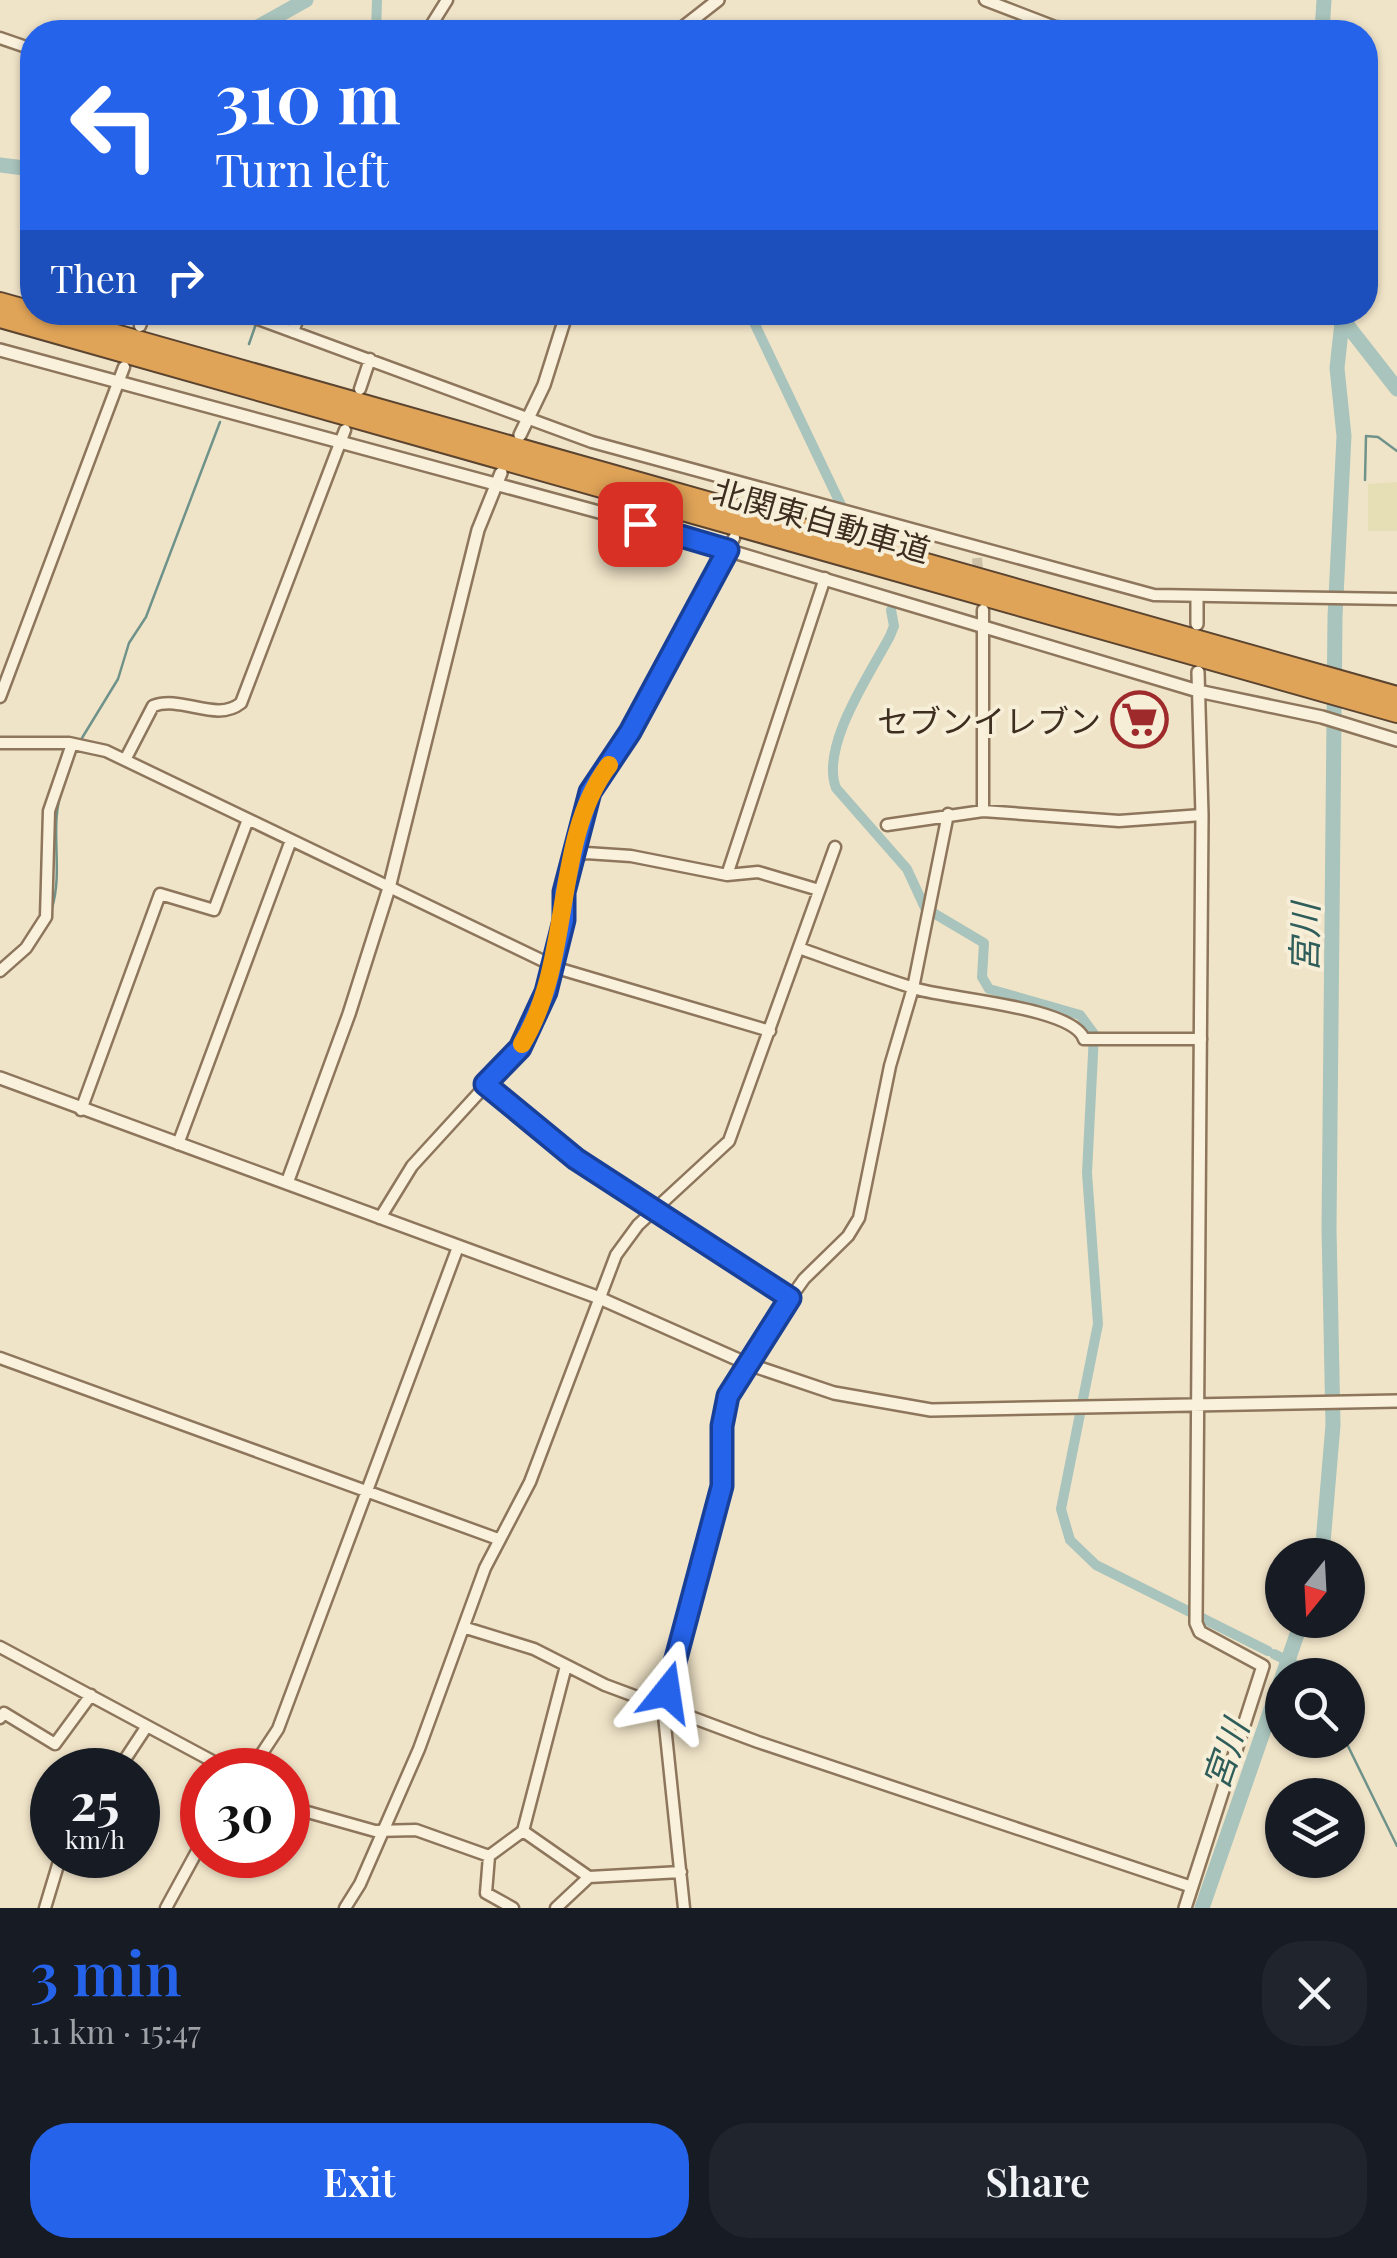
<!DOCTYPE html>
<html lang="en">
<head>
<meta charset="utf-8">
<style>
	:root { --surface:#171b24; --page:#20242c; --text:#f1f3f6; --muted:#9ea1a6; --accent:#2563eb }
	body { margin:0; font-family:"Playfair Display","Noto Sans JP",serif; background:var(--page); color:var(--text); height:100vh; display:flex; flex-direction:column; font-size:38px; white-space:nowrap }
	* { box-sizing:border-box; margin:0 }
	p { font-size:32px; color:var(--muted) }
	.icon { flex:none; width:55px; height:55px; fill:none; stroke:currentColor; stroke-width:2; stroke-linecap:round; stroke-linejoin:round }
	.map { position:relative; height:1908px; overflow:hidden }
	.details { display:flex; flex-direction:column; background:var(--surface); flex:1 }
	.details>* { flex:none }
	.banner { position:absolute; left:20px; top:20px; width:1358px; height:305px; border-radius:40px; box-shadow:0 2px 8px #0004; background:#2563eb; color:#fff; overflow:hidden }
	.needle { width:65px; rotate:198deg }
	.buttons { position:absolute; left:1265px; top:1538px; display:grid; gap:20px }
	.buttons a { display:grid; place-items:center; width:100px; height:100px; border-radius:50%; background:var(--surface); box-shadow:0 2px 8px #0004; font-size:50px }
	.speed { position:absolute; left:30px; top:1748px; display:flex; gap:20px; font-size:50px; font-weight:700; text-align:center }
	.speed>* { display:grid; place-content:center; width:130px; height:130px; border-radius:50%; background:var(--surface); box-shadow:0 2px 8px #0004; line-height:1 }
	.speed small { font-size:25px; font-weight:400 }
	.speed .limit { border:15px solid #d22; background:#fff; color:#111 }
	.pin { position:absolute; display:grid; place-items:center; width:85px; height:85px; color:#fff; margin:-42px; border-radius:20px; box-shadow:0 5px 15px #0006 }
	.me { position:absolute; width:110px; margin:-55px; rotate:15deg; stroke-linejoin:round; filter:drop-shadow(0 0 8px #0008) }
	.turn { display:flex; align-items:center; gap:35px; height:210px; padding:0 30px; font-size:45px }
	.turn .icon { width:130px; height:130px; stroke-width:2.5 }
	.turn b { display:block; font-size:70px; line-height:85px }
	.then { display:flex; align-items:center; height:95px; padding:0 30px; background:#0003; gap:20px; font-size:38px }
	.round { display:grid; place-items:center; flex:none; width:105px; height:105px; border-radius:40px; background:var(--page) }
	.summary { display:flex; align-items:center; justify-content:space-between; height:170px; padding:0 30px }
	h1 { font-size:60px; font-weight:600; line-height:75px; color:var(--accent) }
	.cta { display:flex; gap:20px; margin-top:auto; padding:20px 30px }
	.cta a { flex:1; height:115px; border-radius:40px; background:var(--accent); color:#fff; font-size:40px; font-weight:600; line-height:115px; text-align:center }
	.cta a+a { background:var(--page); color:var(--text) }
	.map>svg:first-child { display:block }
	.farmland { fill:#e6deb5 }
	.lines { fill:none; stroke-linecap:round; stroke-linejoin:round }
	.stream { stroke:#6f938a; stroke-width:2.5 }
	.canal { stroke:#a9c4bc; stroke-width:10 }
	.river { stroke:#a9c4bc; stroke-width:15 }
	.minor-tunnel { stroke:#ccc0a6; stroke-width:10; stroke-dasharray:10 5; stroke-linecap:butt }
	.minor-casing { stroke:#8d765c; stroke-width:15 }
	.tertiary-casing { stroke:#8d765c; stroke-width:16 }
	.motorway-casing { stroke:#5b4430; stroke-width:22 }
	.minor { stroke:#faf1dc; stroke-width:10 }
	.tertiary { stroke:#faf1dc; stroke-width:11 }
	.motorway { stroke:#e0a458; stroke-width:18 }
	.route-casing { stroke:#184099; stroke-width:25 }
	.route { stroke:#2563eb; stroke-width:18 }
	.slow { stroke:#f59e0b; stroke-width:18 }
	.labels { text-anchor:middle; dominant-baseline:central; stroke-width:8; stroke-linejoin:round; paint-order:stroke }
	.street-label { font-size:32px; fill:#3d2e20; stroke:#f7eed8 }
	.poi-label { font-size:32px; fill:#3d2e20; stroke:#f7eed8; text-anchor:end }
	.water-label { font-size:35px; font-style:italic; fill:#2f5d5a; stroke:#f7eed8 }
</style>
</head>
<body>
<div class="map">
<svg width="1397" height="1908" viewBox="0 0 1397 1908">
	<rect width="100%" height="100%" fill="#f0e4c8"/>
	<path class="farmland" d="M1397,482v49h-29v-47z"/>
	<g class="lines">
		<path class="stream" d="M249,344l8,-23
			M1344,436h5
			M1365,480l1,-44 12,1 19,14
			M82,738l36,-59 11,-36 17,-26 74,-195
			M52,908c12,-40 -4,-82 11,-121
			M1305,1670l5,5
			M1345,1740l52,106"/>
		<path class="canal" d="M376,32l1,-32
			M749,312l102,214
			M891,610l3,16 -4,10c-20,38 -70,110 -54,152l71,81 18,39 59,35 -2,34 7,12 91,26 14,19 -7,139 11,151 -37,185 9,31 26,25 172,86
			M1274,1654l24,12"/>
		<path class="river" d="M249,32l57,-32
			M1322,32l2,-32
			M0,165l32,4
			M1337,312l60,77
			M1322,1555l11,-130 -4,-197 6,-611 9,-181 -7,-68 5,-46
			M1202,1908l100,-288"/>
		<path class="minor-tunnel" d="M977,558l2,22"/>
		<defs>
			<path id="minor" d="M985,0l70,27 54,5
				M427,32l20,-32
				M0,38l32,11
				M239,312l353,130 562,153 243,4
				M140,326l5,-14
				M293,332l7,-20
				M360,389l10,-30
				M0,697l124,-330
				M0,743h69l37,8 454,218 210,62
				M125,760l28,-54c29,-11 63,17 88,-3l104,-273
				M983,811v-201
				M887,825l96,-14 136,10 83,-6
				M575,857l11,-4 45,3 96,19 31,-3 61,18
				M727,875l98,-297
				M799,948c39,14 79,29 118,41 33,10 156,18 167,50h117
				M0,971l26,-23 20,-31 3,-106 23,-67
				M485,1084l91,75 214,139
				M81,1110l79,-216 54,16 33,-88
				M178,1144l112,-301
				M380,1218l32,-52 108,-118c48,-76 40,-167 68,-249 8,-24 28,-43 41,-65 37,-63 73,-130 105,-196
				M0,1358l498,181
				M466,1628l68,21 71,36 153,57 434,145
				M0,1647l229,123
				M0,1718l4,-5 51,31 36,-49
				M118,1770l29,-44
				M251,1770l27,-41 180,-482
				M288,1802l16,9 71,20 41,-1 73,26 34,-25 43,-165
				M523,1831l66,46 92,-5
				M489,1856l-3,37 27,15
				M45,1908l16,-53
				M166,1908l36,-66
				M345,1908l15,-24 59,-135 66,-181 45,-86 86,-227 22,-30 91,-84 106,-294
				M556,1908l33,-31
				M684,1908l-21,-202 59,-219 2,-79 8,-23 40,-61 32,-45 44,-43 11,-18 31,-152 23,-78 35,-174"/>
			<path id="tertiary" d="M677,32l41,-32
				M0,350l610,165 588,176 124,26 75,23
				M520,435l24,-50 23,-73
				M1197,624v-27
				M0,1078l597,219 151,67 86,29 97,17 466,-9
				M287,1183l62,-169 40,-126 89,-358 23,-57
				M1185,1908l78,-242 -63,-34 -4,-9 6,-808 -4,-143"/>
			<path id="motorway" d="M0,302l32,9
				M38,312l1359,384
				M0,318l1397,395"/>
		</defs>
		<use href="#minor" class="minor-casing"/>
		<use href="#tertiary" class="tertiary-casing"/>
		<use href="#motorway" class="motorway-casing"/>
		<use href="#minor" class="minor"/>
		<use href="#tertiary" class="tertiary"/>
		<use href="#motorway" class="motorway"/>
	</g>
	<g class="lines">
		<defs>
			<path id="route" d="M640,524l88,26 -98,182 -40,60 -26,100v28l-18,72 -26,56 -35,36 91,75 214,139 -62,98 -6,30v60l-55,206"/>
		</defs>
		<use href="#route" class="route-casing"/>
		<use href="#route" class="route"/>
		<path class="slow" d="M522,1044c52,-86 30,-204 87,-279"/>
	</g>
	<defs>
		<symbol id="supermarket-ring" viewBox="-11 -11 22 22"><circle r="9.5" fill="#f7eed8" stroke="#9e2a2b" stroke-width="1.5"/><path d="M-6-5.5h2.5l.6 2H6L4.5 2H-2.5L-4.4-4H-6ZM-1.5 3.2a1.3 1.3 0 1 0 .1 0ZM3 3.2a1.3 1.3 0 1 0 .1 0Z" fill="#9e2a2b"/></symbol>
	</defs>
	<g fill-rule="evenodd">
		<use href="#supermarket-ring" x="1108" y="688" width="63" height="63"/>
	</g>
	<g class="labels">
		<g class="street-label">
			<text transform="translate(822 519) rotate(16)">北関東自動車道</text>
		</g>
		<g class="poi-label">
			<text x="1101" y="719">セブンイレブン</text>
		</g>
		<g class="water-label">
			<text transform="translate(1303 938) rotate(-89)">宮川</text>
			<text transform="translate(1224 1754) rotate(-71)">宮川</text>
		</g>
	</g>
</svg>
<div class="buttons">
<a><svg class="needle" viewBox="-14 -14 28 28"><path d="M0-13l5 13h-10z" fill="#e53935"/><path d="M0 13l5-13h-10z" fill="#9ea1a6"/></svg></a>
<a><svg class="icon" aria-label="search" viewBox="0 0 24 24"><circle cx="10" cy="10" r="6"/><path d="M15 15l6 6"/></svg></a>
<a><svg class="icon" aria-label="layers" viewBox="0 0 24 24"><path d="M12 4l9 5-9 5-9-5zM3 14l9 5 9-5"/></svg></a>
</div>
<div class="speed"><div>25<small>km/h</small></div><div class="limit">30</div></div>
<div class="pin" style="left:640px;top:524px;background:#d93025"><svg class="icon" aria-label="arrive" viewBox="0 0 24 24"><path d="M6 21V4h12l-3 4 3 4H6"/></svg></div>
<svg class="me" style="left:667px;top:1692px" viewBox="-20 -20 40 40"><path d="M0-17L14 15 0 8-14 15z" fill="#2563eb" stroke="#fff" stroke-width="4"/></svg>
<div class="banner">
<div class="turn"><svg class="icon" aria-label="left" viewBox="0 0 24 24"><path d="M17 20v-9H6M10 6l-5 5 5 5"/></svg><div><b>310 m</b>Turn left</div></div>
<div class="then">Then<svg class="icon" aria-label="right" viewBox="0 0 24 24"><path d="M7 20v-9h11M14 6l5 5-5 5"/></svg></div>
</div>
</div>
<section class="details">
<div class="summary"><div><h1>3 min</h1><p>1.1 km · 15:47</p></div><a class="round"><svg class="icon" aria-label="close" viewBox="0 0 24 24"><path d="M6 6l12 12M18 6L6 18"/></svg></a></div>
<div class="cta"><a>Exit</a><a>Share</a></div>
</section>
</body>
</html>
